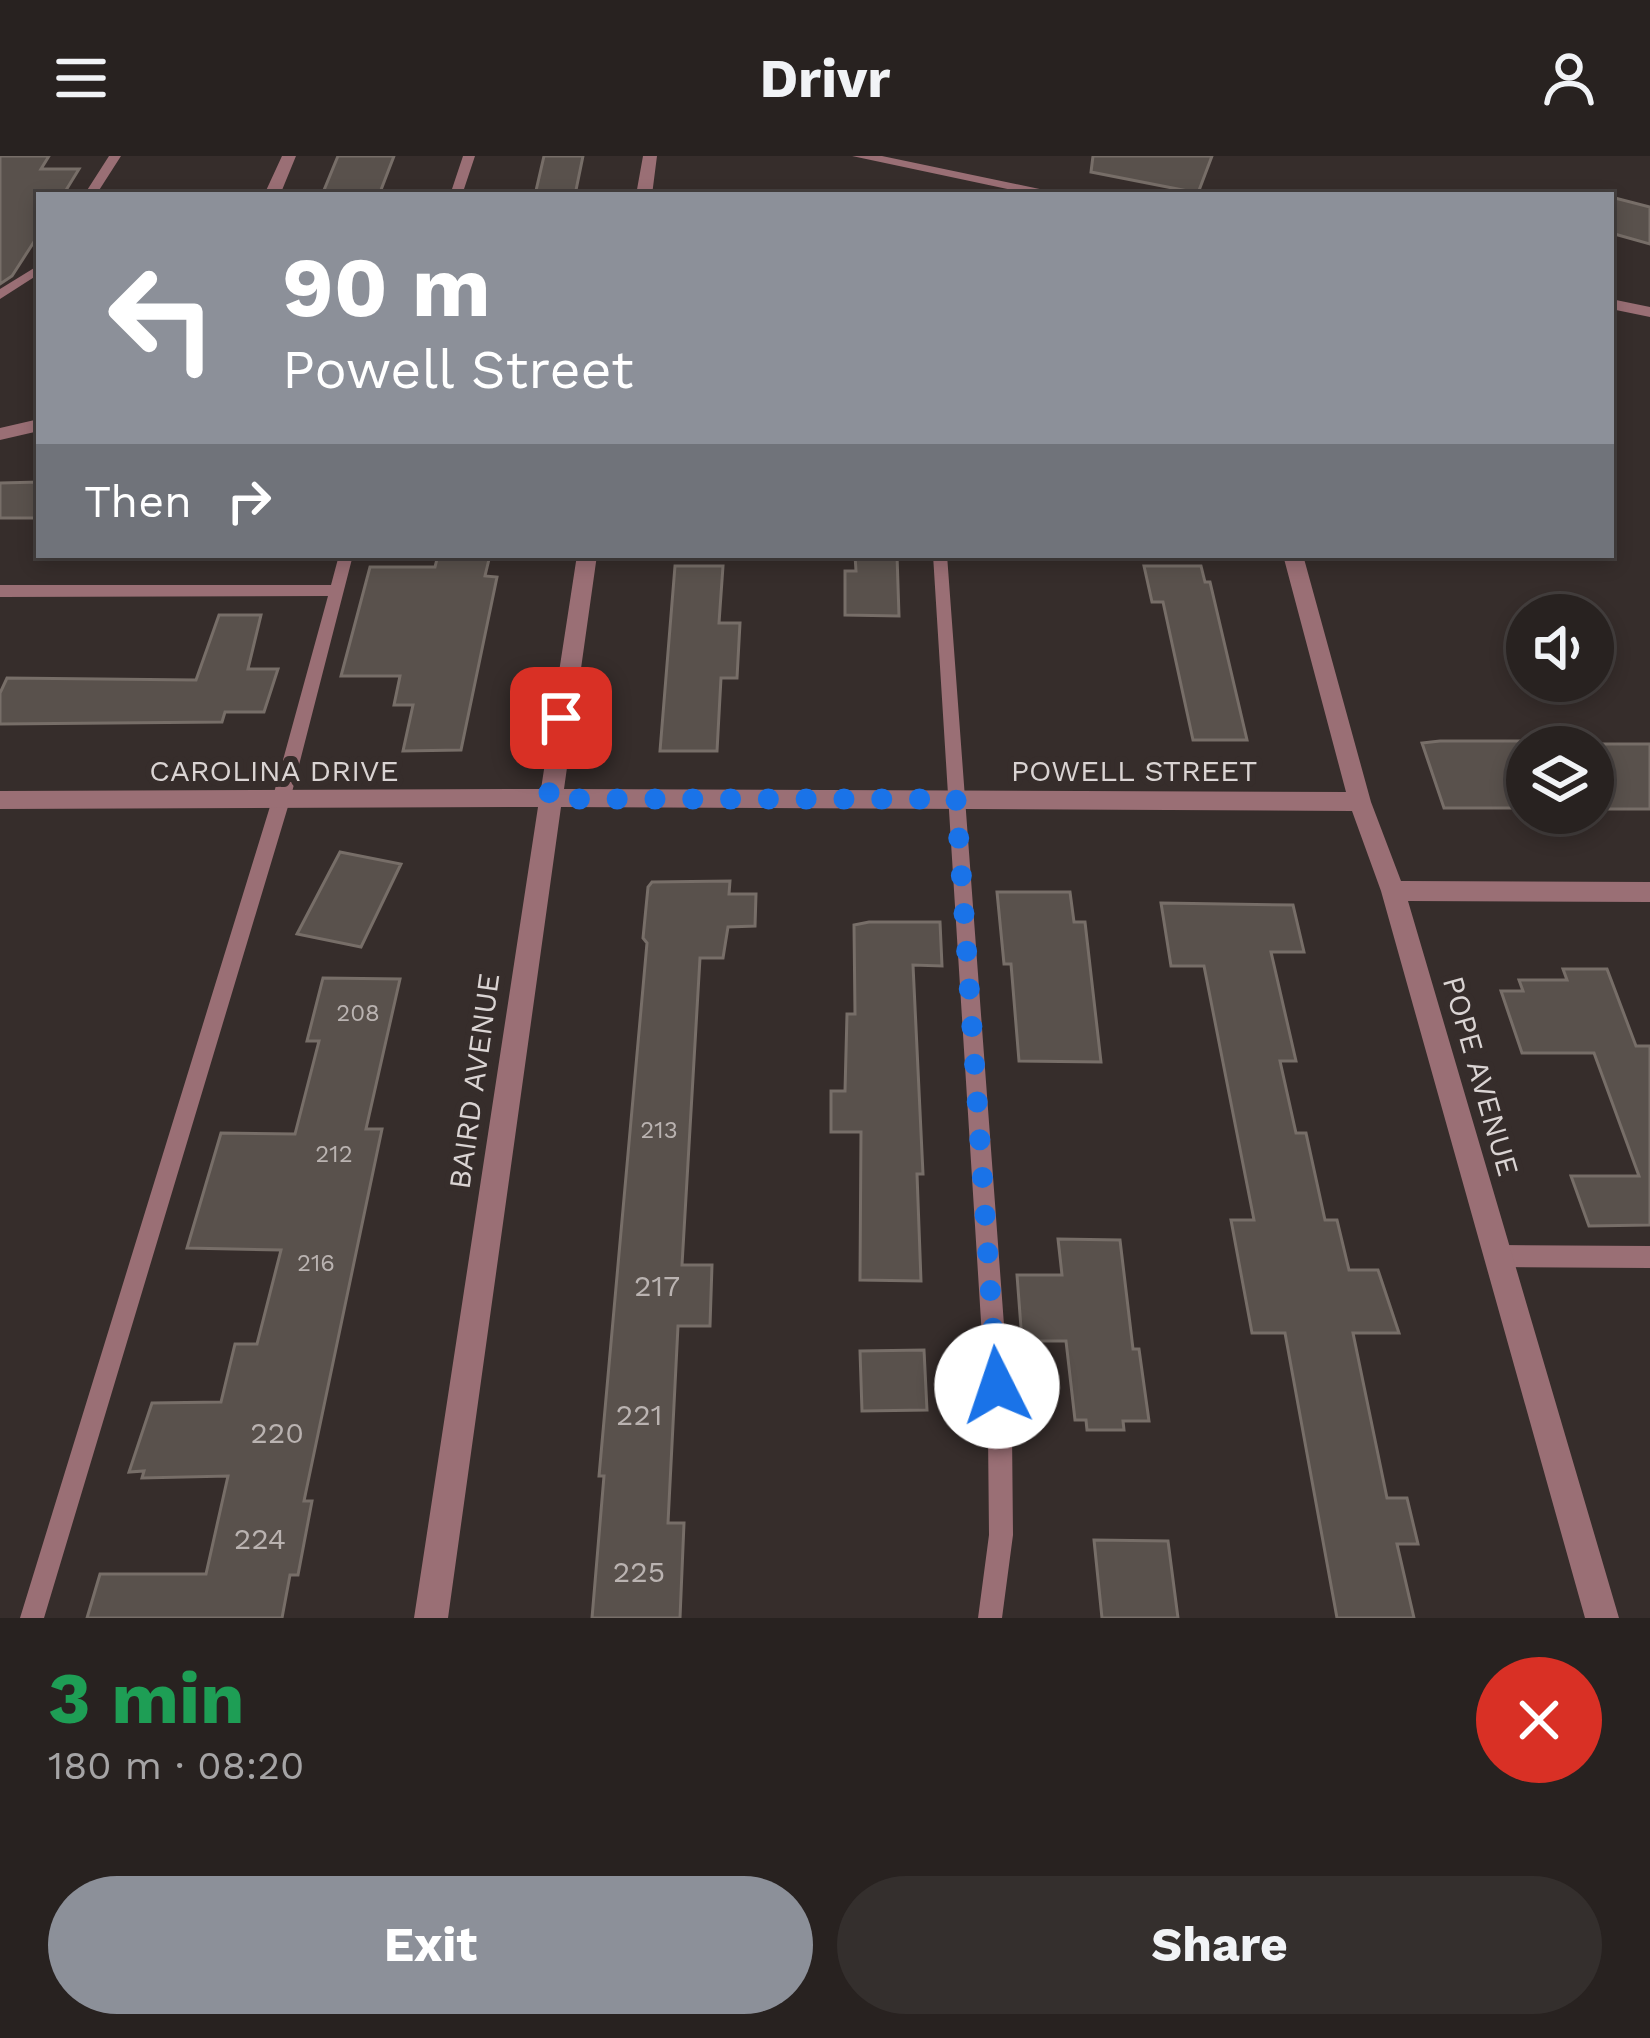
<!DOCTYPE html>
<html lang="en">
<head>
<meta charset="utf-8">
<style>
	:root { --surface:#282220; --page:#342f2d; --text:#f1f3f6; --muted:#a5a4a5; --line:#443f3e; --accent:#8c9099 }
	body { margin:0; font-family:"Work Sans",sans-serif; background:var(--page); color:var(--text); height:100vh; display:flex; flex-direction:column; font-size:45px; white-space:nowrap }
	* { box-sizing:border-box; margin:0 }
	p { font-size:39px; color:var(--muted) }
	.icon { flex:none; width:66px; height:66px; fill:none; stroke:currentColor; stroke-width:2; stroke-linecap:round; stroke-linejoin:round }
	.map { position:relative; height:1462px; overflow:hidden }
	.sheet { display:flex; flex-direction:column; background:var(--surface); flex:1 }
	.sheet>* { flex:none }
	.banner { position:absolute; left:36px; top:36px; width:1578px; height:366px; border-radius:0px; box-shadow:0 6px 18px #0003,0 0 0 3px var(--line); background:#8c9099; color:#fff; overflow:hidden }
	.buttons { position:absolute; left:1506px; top:438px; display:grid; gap:24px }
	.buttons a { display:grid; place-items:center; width:108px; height:108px; border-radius:50%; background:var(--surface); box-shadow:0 6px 18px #0003,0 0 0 3px var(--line); font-size:60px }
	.pin { position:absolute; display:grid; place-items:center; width:102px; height:102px; color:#fff; margin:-51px; border-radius:24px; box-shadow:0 6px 18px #0006 }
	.me { position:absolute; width:132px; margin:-66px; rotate:356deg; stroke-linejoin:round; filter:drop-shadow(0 0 9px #0008) }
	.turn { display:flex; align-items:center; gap:42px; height:252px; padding:0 48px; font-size:54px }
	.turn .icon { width:156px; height:156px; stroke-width:2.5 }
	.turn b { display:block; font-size:84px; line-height:102px }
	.then { display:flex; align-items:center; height:114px; padding:0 48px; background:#0003; gap:24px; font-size:45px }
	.round { display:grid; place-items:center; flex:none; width:126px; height:126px; border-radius:63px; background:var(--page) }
	.summary { display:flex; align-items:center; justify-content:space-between; height:204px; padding:0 48px }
	h1 { font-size:72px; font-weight:700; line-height:90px; color:#1e9e55 }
	.cta { display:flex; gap:24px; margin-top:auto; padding:24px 48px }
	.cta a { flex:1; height:138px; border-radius:72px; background:var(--accent); color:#fff; font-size:48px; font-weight:700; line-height:138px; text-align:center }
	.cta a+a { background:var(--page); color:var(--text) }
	header { display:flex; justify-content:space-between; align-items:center; height:156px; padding:0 48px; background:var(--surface); font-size:54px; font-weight:700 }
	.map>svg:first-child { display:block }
	.building { fill:#59514c; stroke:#776e68; stroke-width:3 }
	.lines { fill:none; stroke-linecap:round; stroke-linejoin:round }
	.service { fill:#9a6f75; fill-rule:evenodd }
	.minor { fill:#9a6f75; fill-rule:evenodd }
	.route { stroke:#1a73e8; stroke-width:21; stroke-dasharray:0 37.8 }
	.labels { text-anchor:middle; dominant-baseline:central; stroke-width:12; stroke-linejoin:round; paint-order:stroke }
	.number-label { font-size:24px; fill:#bab3b1 }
	.street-label { font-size:30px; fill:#dad4d3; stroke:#362d2b }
	.near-number-label { font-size:30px; fill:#bab3b1 }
</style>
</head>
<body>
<header><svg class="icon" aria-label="menu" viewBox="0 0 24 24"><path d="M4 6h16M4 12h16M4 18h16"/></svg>Drivr<svg class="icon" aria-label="person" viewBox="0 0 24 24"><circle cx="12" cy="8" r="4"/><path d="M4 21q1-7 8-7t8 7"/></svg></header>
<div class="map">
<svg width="1650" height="1462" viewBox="0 0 1650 1462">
	<rect width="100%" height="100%" fill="#362d2b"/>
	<path class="building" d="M0,0h49l-8,13h38l-16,26h-24v39l-27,42 -12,8z
		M338,0h56l-15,39h-57z
		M544,0h39l-8,39h-40z
		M1093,0h119l-14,37 -107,-21z
		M1611,41l39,10v37l-39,-11z
		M39,326v36h-39v-35z
		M438,399h52l-5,21 12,1 -36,173 -58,1 10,-46h-19l6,-29h-59l29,-109h65z
		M855,399h42l2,61 -54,-1v-44h11z
		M675,410h48l-4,57h21l-3,55h-16l-4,73h-57z
		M1144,410h57l4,16h5l37,158h-54l-30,-138h-11z
		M219,459h42l-13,54h30l-14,43h-39l-3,10 -222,2v-31l7,-15 189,2z
		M1440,585h87v67h-83l-22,-65z
		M1593,588h57v65h-57z
		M340,696l61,12 -40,83 -64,-13z
		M730,725l-1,13h27l-1,32 -27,1 -5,31h-23l-18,307h30l-2,61h-32l-10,197h16l-4,95h-88l12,-142h-5l48,-533 -4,-5 5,-51 4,-5z
		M997,736h73l4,30h11l16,140 -82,-1 -8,-97h-7z
		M1161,747l132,2 11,47h-33l25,109h-16l16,72h10l19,87h12l12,50h29l21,63h-46l34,165h20l11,46h-21l17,74h-77l-52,-285h-33l-21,-113h23l-50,-254h-33z
		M869,766h71l2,44 -29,-1 10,209h-6l4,107 -61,-1 1,-148h-30v-41h14l2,-77h8l-1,-89z
		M1563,813h44l29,77h14v179l-61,1 -18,-50h68l-45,-123h-72l-21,-62h22l-4,-11h48z
		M323,822l77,1 -34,150h16l-78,372h8l-14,74h-8l-8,43h-195l13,-44h106l22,-98 -86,2 2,-7 -15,1 23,-69 69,-1 14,-58h22l24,-94 -94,-2 34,-115 74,1 24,-93h-12z
		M1058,1083l62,1 13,109h6l10,72h-26l1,9h-37l-1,-10h-11l-9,-79h-44l-5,-66h45z
		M924,1194l3,60 -65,1 -2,-60z
		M1094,1384l74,1 10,77h-76z"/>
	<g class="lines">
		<path class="service" d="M109,0h12l-25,39h-12z
			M463,0h12l-13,39h-12z
			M39,109v9l-39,25v-10z
			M339,399h14l-63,245 -246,818h-24l252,-818 56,-204 -328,1v-12h331z
			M933,399h14l65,878 1,102 -11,83h-24l11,-83 -1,-102z
			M1500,1089l150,1v22l-150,-1 -8,-3 -3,-8 3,-8z"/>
		<path class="minor" d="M282,0h14l-16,39h-16z
			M643,0h14l-5,39h-16z
			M852,0h30l186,39h-32z
			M1611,143l39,8v10l-39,-8z
			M39,263v12l-39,9v-12z
			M577,399h20l-33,234 782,3 -63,-237h20l68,247 30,79 249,1v20l-242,-1 211,717h-34l-204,-727 -29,-80 -791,-4 -113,811h-34l124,-811 -538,2v-18l541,-2z"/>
	</g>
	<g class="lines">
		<path class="route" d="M561,562l-13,81h408l41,587"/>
	</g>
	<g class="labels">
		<g class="number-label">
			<text x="358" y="857">208</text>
			<text x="659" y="974">213</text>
			<text x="334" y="998">212</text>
			<text x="316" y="1107">216</text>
		</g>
		<g class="street-label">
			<text x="274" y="614">CAROLINA DRIVE</text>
			<text x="1134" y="614">POWELL STREET</text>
			<text transform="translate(1481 920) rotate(74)">POPE AVENUE</text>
			<text transform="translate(474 925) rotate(-82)">BAIRD AVENUE</text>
		</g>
		<g class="near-number-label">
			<text x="657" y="1129">217</text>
			<text x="639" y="1258">221</text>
			<text x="277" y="1276">220</text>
			<text x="260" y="1382">224</text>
			<text x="639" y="1415">225</text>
		</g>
	</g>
</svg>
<div class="buttons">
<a><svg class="icon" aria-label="sound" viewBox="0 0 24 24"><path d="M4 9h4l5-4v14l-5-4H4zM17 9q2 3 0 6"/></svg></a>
<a><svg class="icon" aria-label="layers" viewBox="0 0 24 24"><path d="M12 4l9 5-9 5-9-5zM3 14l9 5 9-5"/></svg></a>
</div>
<div class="pin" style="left:561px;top:562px;background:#d93025"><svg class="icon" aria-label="arrive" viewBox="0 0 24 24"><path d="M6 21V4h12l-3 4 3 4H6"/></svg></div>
<svg class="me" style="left:997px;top:1230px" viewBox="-20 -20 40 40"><circle r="19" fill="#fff"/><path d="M0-13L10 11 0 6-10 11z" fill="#1a73e8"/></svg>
<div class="banner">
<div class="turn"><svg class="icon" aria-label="left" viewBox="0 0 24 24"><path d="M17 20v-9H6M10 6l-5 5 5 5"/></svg><div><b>90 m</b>Powell Street</div></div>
<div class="then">Then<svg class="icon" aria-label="right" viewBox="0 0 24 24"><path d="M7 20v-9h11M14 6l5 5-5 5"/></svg></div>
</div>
</div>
<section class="sheet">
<div class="summary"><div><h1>3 min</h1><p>180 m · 08:20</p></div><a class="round" style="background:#d93025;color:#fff"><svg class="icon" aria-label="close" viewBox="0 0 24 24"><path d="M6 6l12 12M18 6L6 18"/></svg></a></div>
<div class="cta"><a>Exit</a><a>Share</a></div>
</section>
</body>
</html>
